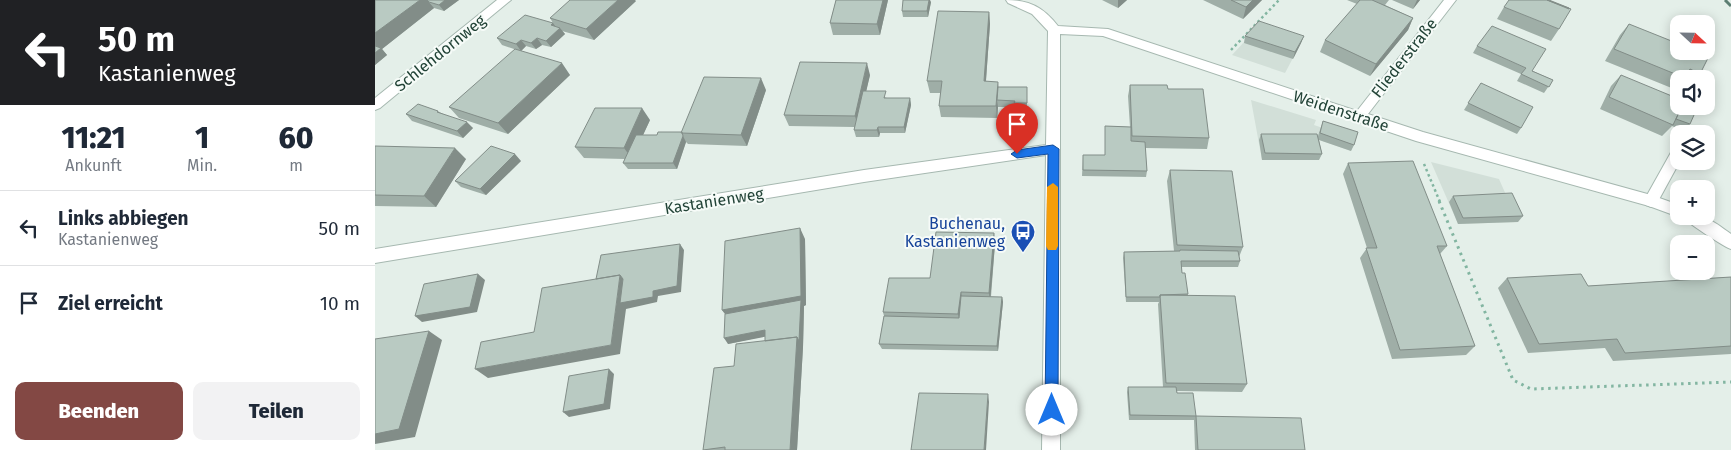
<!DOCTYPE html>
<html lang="de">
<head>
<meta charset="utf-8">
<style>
	:root { --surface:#fff; --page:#f2f2f3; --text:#1f2937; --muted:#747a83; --line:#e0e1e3; --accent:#834844 }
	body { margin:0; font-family:"Fira Sans",sans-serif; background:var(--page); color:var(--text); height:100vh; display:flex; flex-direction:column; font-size:19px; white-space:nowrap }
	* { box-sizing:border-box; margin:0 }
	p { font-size:16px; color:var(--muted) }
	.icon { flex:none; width:28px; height:28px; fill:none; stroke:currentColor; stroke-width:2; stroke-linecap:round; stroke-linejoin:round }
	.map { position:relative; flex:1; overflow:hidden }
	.details { display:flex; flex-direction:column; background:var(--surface); width:375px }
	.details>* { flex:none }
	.guide { background:#202124; color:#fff; overflow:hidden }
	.needle { width:32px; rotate:112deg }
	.fabs { position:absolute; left:1295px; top:15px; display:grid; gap:10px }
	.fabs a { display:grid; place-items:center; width:45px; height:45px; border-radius:10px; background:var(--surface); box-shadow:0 2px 12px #0003; font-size:25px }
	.pin { position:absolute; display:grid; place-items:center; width:42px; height:42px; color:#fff; margin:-51px -21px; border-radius:50% 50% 50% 0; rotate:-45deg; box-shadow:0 0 5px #0007 }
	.pin .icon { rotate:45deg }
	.me { position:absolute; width:55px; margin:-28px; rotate:0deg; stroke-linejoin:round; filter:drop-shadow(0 0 4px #0008) }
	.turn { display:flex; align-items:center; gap:18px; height:105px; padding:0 15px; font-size:22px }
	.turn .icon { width:65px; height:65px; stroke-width:2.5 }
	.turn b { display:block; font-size:35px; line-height:42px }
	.eta { display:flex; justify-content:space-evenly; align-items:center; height:85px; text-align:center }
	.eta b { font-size:30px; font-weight:800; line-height:35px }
	.button { display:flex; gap:10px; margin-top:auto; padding:10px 15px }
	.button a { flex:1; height:58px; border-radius:10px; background:var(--accent); color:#fff; font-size:20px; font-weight:800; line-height:58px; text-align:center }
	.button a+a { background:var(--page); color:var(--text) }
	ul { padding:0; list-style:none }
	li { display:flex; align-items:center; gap:15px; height:75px; padding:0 15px; border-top:1px solid var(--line) }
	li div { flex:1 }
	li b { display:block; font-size:19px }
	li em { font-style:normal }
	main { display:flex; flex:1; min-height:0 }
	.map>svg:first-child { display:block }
	.built { fill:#d2dfd8 }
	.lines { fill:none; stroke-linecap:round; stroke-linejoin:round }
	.service-casing { stroke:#a6b8b0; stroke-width:2 }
	.minor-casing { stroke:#a6b8b0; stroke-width:2 }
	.path-far1 { stroke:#82b5a1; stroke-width:2.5; stroke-dasharray:2.5 3; stroke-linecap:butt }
	.path { stroke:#82b5a1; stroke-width:3; stroke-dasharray:2.5 4.5; stroke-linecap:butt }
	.service { fill:#fff; fill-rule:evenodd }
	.minor { fill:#fff; fill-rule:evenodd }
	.rail { stroke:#5c7e72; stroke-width:3; stroke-dasharray:9 4.5; stroke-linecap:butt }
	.wall { fill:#9faea7 }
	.shaded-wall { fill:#828d88 }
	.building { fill:#b9cac2; stroke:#828d88 }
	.route { fill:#1a73e8; stroke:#114b97 }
	.slow { fill:#f59e0b }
	.labels { text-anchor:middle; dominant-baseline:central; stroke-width:4; stroke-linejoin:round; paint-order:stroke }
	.street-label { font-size:16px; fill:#224337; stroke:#f6fbf8 }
	.transit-label { font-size:16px; fill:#164399; stroke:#f6fbf8; text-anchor:end }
</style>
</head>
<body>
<main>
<section class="details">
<div class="guide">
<div class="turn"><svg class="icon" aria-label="left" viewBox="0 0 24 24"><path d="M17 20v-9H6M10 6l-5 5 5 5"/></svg><div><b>50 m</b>Kastanienweg</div></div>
</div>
<div class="eta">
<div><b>11:21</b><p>Ankunft</p></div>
<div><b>1</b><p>Min.</p></div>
<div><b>60</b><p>m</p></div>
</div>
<ul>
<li><svg class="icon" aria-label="left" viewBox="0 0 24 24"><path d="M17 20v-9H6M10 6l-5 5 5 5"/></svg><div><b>Links abbiegen</b><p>Kastanienweg</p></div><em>50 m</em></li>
<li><svg class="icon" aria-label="arrive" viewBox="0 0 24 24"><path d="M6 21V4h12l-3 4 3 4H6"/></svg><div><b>Ziel erreicht</b></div><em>10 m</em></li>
</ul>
<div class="button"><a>Beenden</a><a>Teilen</a></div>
</section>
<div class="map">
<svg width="1356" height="450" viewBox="0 0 1356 450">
	<rect width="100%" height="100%" fill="#e4efe9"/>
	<path class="built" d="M882,28l44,15 -16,30 -53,-18z
		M876,100l65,20 -2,5 41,14 -4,12 -34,-12 2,21h-57z
		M1056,162l68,17 19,43 -60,2z"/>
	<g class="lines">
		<defs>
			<path id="service" d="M1304,146v15h1l-24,44 -5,2 -5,-2 -2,-4 2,-4 28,-50z"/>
			<path id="minor" d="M122,0h14l-131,108 -5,2v-12z
				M631,0c24,0 37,7 52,26l50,3 249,82 87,-111h12l-88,114 55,18 228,63 28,10v11h2l-2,1 -30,-11 -233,-65 -313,-105 -43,-2v416h-18l4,-295 -182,27 -489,81v-14l489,-79 182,-25 2,-114 -16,-17 -24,-11z
				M1307,216c26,0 28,3 49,18v15c-5,-1 -48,-29 -49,-33z"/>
		</defs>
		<use href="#service" class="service-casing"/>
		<use href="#minor" class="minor-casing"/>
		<path class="path-far1" d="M856,50l48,-50
			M1049,164l16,38"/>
		<path class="path" d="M1064,201l74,179 18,9 200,-7"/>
		<use href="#service" class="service"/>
		<use href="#minor" class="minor"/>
		<path class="rail" d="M1350,0l6,6"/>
	</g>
	<path class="wall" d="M0,0h84l-15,11 -10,-3 -52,41 5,6 -12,10z
		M461,0h52l-8,35h-47l-3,-12z
		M727,0h25l-9,8z
		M828,0h59l-19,19z
		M972,0h42l-4,5 28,13 -5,12 -38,46 -50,-24 5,-12 32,-36z
		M1017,0h28l-7,9z
		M261,1l-42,39 -32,-9 3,3 -14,13 -9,-2 -6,4 -10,-3 -5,5 49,24 -62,59 -49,-16 -10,-11 68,-57 -15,-5 -5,-7 56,-15 -3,-5z
		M556,2l-3,15h-25l-1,-6z
		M1129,7l55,22 -8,12 -54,-22z
		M614,12l1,12 -4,57 12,6h29v22h-13v-2h-16l-1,11 -56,-1 -2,-11 2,-13h-11l-3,-12z
		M1254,24l71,50 -5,5h-16v5l-5,5 -69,-28 15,-26z
		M870,36h59l-3,7 -8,16 -49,-16z
		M1102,46l76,34 -9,13 -27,-12 4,-7 -48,-21z
		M495,75l-4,16 21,7h23l1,7 -6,28h-25l-1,4h-23l-2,-7v-3l-65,-1 -5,-11z
		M1246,75l69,49 -7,7 -11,-5 -10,10 -62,-27 11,-23z
		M1106,83l40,45 -4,6 -53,-24z
		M755,85l38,4 41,49 -2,11 -62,-1 2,23 -1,6 -64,-1 1,-21h22v-29l25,1 -2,-31z
		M391,90l-19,56 -59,-2 -2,-2 -9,27h-49l-5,-6 2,-4 -41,-1 -9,-11 75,-27 -7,15h14l25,-3z
		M63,111l3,2 32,15 -10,10 -51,-17 -6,-7z
		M948,121l31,24 -3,6 -32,-11 3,14 -3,6h-57l-3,-20 2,-6 57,2z
		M0,146l91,13 -30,48 -61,-1z
		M146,161l-35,34 -25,-8 -6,-6z
		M973,163l99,83 -7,8 35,92 -9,9 -74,4 -32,-101 7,-10 -24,-74z
		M795,170l73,77 -4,10 1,4 -2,6h-56v6l6,22 59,89 -5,8 -65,-1v2l19,23 109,34h-110l-1,-30h-65l-2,-28 1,-5h35l-5,-83 1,-2h-33l-3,-44 1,-6 50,-1 -7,-70z
		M1078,196l70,20 -5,6 -60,2 -9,-22z
		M619,233l1,11 -4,53h11l1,5 -5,49 -116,-2 -3,-5 5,-28 -1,-4z
		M430,239l1,66 -2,1 -1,41 -6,103h-94l31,-84 31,-25v-5l-37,8 -3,-30 -3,-4z
		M1356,277v77l-118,7 -8,-13 -77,5 -30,-65 9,-10 81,8z"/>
	<path class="shaded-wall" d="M45,0h7l7,8 -52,41 5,6 -12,10v-32z
		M70,0h14l-15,11 -5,-6z
		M243,0h17l1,1 -42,39 -8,-11z
		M508,0h5l-8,35 -3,-11z
		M554,0h1l1,2 -3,15 -1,-6z
		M743,0h9l-9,8z
		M878,0h9l-19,19 3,-12z
		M1042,0h3l-7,9z
		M614,12l1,12 -5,69 -1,-12z
		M1038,18l-5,12 -38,46 6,-12z
		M178,23l5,7 2,-2 5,6 -14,13 -5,-6 5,-16z
		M929,36l-3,7 -8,16 2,-7z
		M162,38l5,7 -6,4 -5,-6z
		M146,40l5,6 -5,5 -5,-7z
		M187,63l8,12 -62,59 -10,-11z
		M492,63l3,12 -12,52 -3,-11z
		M386,78l5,12 -19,56 -6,-11z
		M623,82l1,11 -2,7 1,7 -1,11 -1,-12z
		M535,98l1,7 -6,28 -1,-6z
		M267,108l8,12 -18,39 -8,-11z
		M92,122l6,6 -10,10 -6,-7z
		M503,127l2,6 -1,4 -2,-7z
		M308,136l3,6 -9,27 -4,-6z
		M80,148l11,11 -30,48 -12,-11z
		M140,154l6,7 -35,34 -6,-6z
		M425,228l5,11 1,66 -2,1 -1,41 -6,103h-7l7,-113 3,-31 -71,13 -7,-9z
		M619,233l1,11 -5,58 -1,-9z
		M305,244l4,6 -3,42 -23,4 -1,6 -31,7 -6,45 -132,24 -13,-9 136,-24 9,-70 33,16z
		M103,274l7,6 -8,32 -55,10 -7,-6z
		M586,292l2,10 -3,21 -2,-9z
		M627,297l1,5 -5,49 -1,-5z
		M390,330l4,6 -41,8 -4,-6z
		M54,331l13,9 -27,97 -40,7v-10z
		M234,369l5,5 -4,35 -41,8 -6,-5z
		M613,394l1,8 -3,48h-2z"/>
	<path class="building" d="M0,0h45l-45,33z
		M52,0h18l-6,5 -10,-3z
		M195,0h48l-32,29 -36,-11z
		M461,0h47l-6,24 -47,-1z
		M528,0h26l-2,11h-25z
		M856,0h22l-7,7z
		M985,0h12l41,18 -37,46 -51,-24z
		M1134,0h38l24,9 -12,20 -55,-22z
		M1172,0h2l20,8v1z
		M563,11l51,1 -5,69 14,1 -2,24h-57l3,-25h-15z
		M150,15l28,8 -2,2 9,3 -14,13 -9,-3 -6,5 -10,-3 -5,4 -19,-6z
		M884,21l45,15 -9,16 -50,-16z
		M1254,24l50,20v7h19l11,5 -9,18 -10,-5 -5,9 -71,-29z
		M1117,26l54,23 -14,22 21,9 -4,7 -28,-13 5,-6 -49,-22z
		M0,46l6,2 -6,5z
		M140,49l47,14 -64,60 -49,-16z
		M425,62l67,1 -12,53 -71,-1z
		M1246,75l58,24v7h3l-9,19 -64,-28z
		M329,77l57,1 -20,57 -60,-2z
		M1106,83l52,24 -12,21 -53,-25z
		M755,85h37l1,4h35l6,49 -77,-2z
		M623,87h29v16h-13l1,-2 -18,-1z
		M488,91h23l-2,7h26l-6,29h-26l-1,3h-23z
		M43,104l20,7 -1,1 30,10 -10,9 -51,-17z
		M1307,106h16l-8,18 -14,-5z
		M220,108h47l-18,40 -49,-1z
		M948,121l35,11 -4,13 -34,-12z
		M730,126l26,1v14l14,1 2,29 -64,-1v-15h22z
		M283,132h24l1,4 -10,27h-50l13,-28h21z
		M886,134h56l5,20 -57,-1z
		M0,146l80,2 -31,48 -49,-1z
		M116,146l24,8 -35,35 -25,-8z
		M1038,161l34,85h-10l38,100 -75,4 -34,-102h11l-29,-85z
		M795,170l62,1 11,76 -66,-2z
		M1137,193l11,23 -60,2 -10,-22z
		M425,228l1,68 -79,14 3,-69z
		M561,232l58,1 -5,60 -28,-1 -3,22 -75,-2 6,-34h41z
		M305,244l-3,42 -24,5v6l-33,6 3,-24 -3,-4 -24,4 5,-24z
		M805,250l58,1 2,10h-59l1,12h3l3,21 -28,1v2h-34l-2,-45 56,-1z
		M103,274l-8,33 -55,9 9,-32z
		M1206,274l7,12 143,-9v69l-106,7 -8,-14 -78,5 -32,-66z
		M245,275l-9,70 -136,24 6,-27 53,-10 8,-44z
		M785,295l75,1 12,88 -81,-1z
		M586,296l41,1 -5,49 -118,-2 5,-28 75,2z
		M426,300l-2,41 -2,-4 -32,4v-11l-41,8 1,-24z
		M54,331l-30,98 -24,5v-95z
		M422,337l-7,113h-65v-3l-22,3 11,-82 20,-2 2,-22z
		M234,369l-5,35 -41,8 6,-36z
		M753,387h48l1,6h16l3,23 105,2 4,32h-107l-2,-34 -66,-1z
		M544,393l69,1 -4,56h-73z"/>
	<path class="route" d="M678,145l6,4 -1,261 -2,5 -4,2 -5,-2 -2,-5 3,-256 -31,4 -6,-4 6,-4z"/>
	<path class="slow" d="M678,183l5,4v59l-2,4h-8l-2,-4 1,-59z"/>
	<defs>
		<symbol id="bus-pin" viewBox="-11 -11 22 30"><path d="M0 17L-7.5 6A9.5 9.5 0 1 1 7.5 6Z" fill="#1a4fb4" stroke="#f6fbf8"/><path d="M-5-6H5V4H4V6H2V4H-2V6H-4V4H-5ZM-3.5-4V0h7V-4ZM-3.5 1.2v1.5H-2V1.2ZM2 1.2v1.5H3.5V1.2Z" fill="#fff"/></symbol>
	</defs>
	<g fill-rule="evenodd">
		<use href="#bus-pin" x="634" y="218" width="28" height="38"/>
	</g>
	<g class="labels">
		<g class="street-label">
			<text transform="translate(65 53) rotate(-39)">Schlehdornweg</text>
			<text transform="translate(1029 58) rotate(-52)">Fliederstraße</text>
			<text transform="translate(966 111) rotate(18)">Weidenstraße</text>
			<text transform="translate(339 201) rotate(-9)">Kastanienweg</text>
		</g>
		<g class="transit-label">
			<text x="630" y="223">Buchenau,<tspan x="630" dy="18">Kastanienweg</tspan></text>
		</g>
	</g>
</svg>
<div class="fabs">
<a><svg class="needle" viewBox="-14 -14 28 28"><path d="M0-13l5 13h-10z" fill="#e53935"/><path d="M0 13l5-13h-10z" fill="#747a83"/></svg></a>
<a><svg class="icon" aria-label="sound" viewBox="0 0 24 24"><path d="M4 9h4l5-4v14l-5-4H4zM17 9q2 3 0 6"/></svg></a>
<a><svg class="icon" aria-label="layers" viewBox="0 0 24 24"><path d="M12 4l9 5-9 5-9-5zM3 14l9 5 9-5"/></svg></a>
<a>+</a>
<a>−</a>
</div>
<div class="pin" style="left:642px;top:154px;background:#d93025"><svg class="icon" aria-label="arrive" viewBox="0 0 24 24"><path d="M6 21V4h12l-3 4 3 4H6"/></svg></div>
<svg class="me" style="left:677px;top:410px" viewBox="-20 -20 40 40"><circle r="19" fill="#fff"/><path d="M0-13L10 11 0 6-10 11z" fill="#1a73e8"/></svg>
</div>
</main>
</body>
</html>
